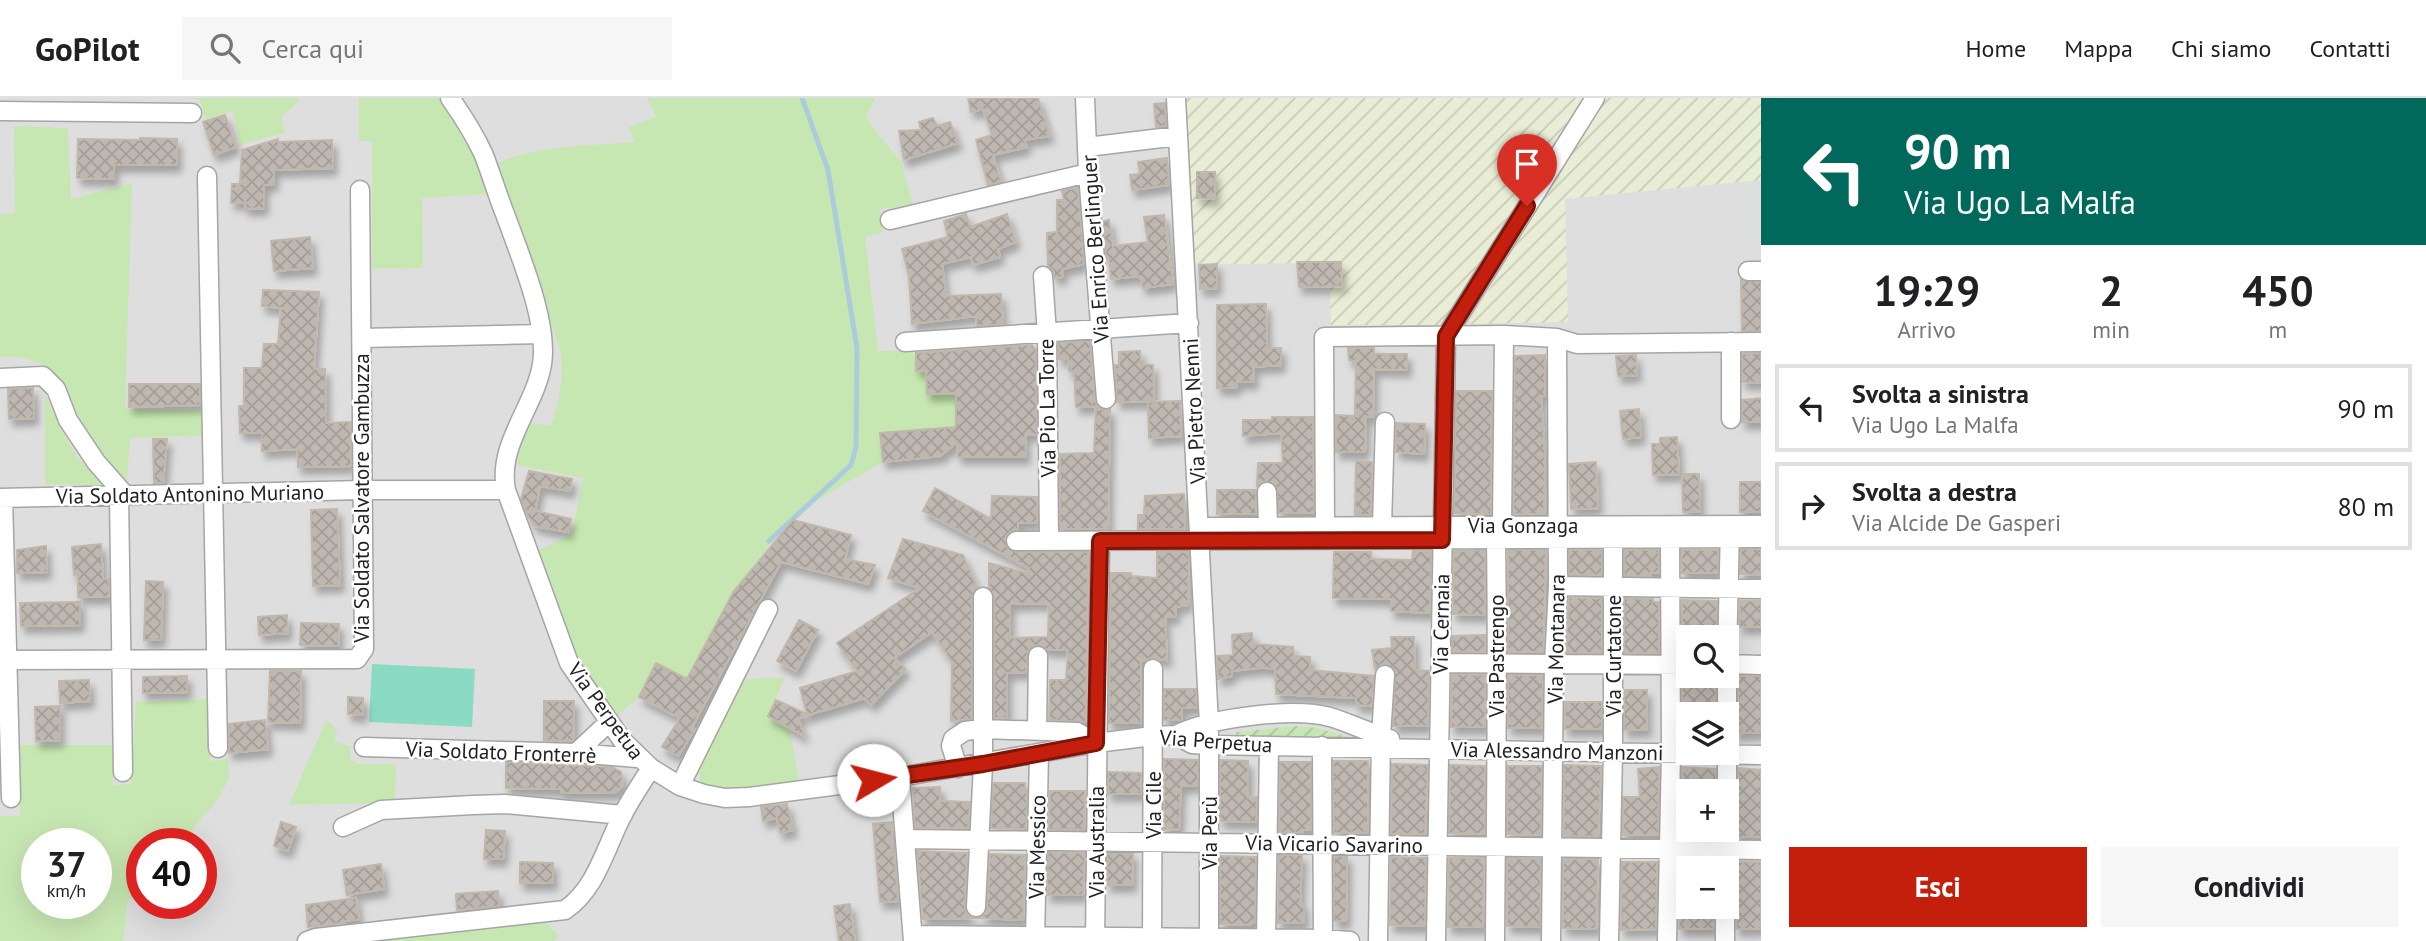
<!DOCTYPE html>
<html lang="it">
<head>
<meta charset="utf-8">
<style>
	:root { --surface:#fff; --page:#f6f6f6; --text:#202124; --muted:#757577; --line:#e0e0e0; --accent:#c41f0d }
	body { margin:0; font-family:"PT Sans",sans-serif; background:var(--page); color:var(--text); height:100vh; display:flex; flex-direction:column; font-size:26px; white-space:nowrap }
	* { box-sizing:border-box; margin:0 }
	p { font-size:23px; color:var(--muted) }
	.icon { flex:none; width:38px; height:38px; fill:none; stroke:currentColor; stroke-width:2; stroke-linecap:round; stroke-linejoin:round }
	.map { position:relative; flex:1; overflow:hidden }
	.side { display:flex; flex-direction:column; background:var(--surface); width:665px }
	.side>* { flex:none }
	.hud { background:#00695c; color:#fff; overflow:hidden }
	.fabs { position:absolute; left:1676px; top:527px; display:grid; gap:14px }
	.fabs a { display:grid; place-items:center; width:63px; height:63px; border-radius:0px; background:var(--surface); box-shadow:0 7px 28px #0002; font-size:35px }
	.speed { position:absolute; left:21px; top:730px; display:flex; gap:14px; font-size:35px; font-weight:700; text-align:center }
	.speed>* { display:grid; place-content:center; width:91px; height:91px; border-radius:50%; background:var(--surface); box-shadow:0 7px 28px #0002; line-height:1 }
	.speed small { font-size:18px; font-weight:400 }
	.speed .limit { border:10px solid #d22; background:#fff; color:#111 }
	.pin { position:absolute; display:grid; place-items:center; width:60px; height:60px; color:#fff; margin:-72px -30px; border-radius:50% 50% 50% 0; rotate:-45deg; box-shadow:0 0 7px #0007 }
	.pin .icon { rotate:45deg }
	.me { position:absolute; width:77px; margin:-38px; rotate:82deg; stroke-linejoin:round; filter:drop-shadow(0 0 5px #0008) }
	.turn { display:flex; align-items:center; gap:24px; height:147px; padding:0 28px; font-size:32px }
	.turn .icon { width:91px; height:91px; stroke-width:2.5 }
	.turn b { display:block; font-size:49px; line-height:60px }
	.eta { display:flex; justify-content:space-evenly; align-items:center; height:119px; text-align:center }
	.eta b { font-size:42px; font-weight:700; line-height:49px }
	.primary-button { display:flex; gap:14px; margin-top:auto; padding:14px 28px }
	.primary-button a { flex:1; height:80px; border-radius:0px; background:var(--accent); color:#fff; font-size:28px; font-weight:700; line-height:80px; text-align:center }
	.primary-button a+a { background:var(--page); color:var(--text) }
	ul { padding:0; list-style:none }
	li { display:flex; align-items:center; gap:21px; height:88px; margin:0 14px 10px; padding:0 14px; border:4px solid var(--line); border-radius:0px }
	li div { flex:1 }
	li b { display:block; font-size:26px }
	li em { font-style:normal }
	header { display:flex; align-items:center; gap:42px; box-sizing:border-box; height:98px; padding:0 35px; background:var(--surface); border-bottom:2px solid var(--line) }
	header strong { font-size:33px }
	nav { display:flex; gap:38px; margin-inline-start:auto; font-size:24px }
	.search { width:490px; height:63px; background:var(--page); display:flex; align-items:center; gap:18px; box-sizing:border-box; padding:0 24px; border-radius:0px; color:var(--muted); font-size:26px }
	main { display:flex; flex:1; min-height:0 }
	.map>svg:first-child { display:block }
	.residential { fill:#dfdede; fill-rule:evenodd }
	.farmland { fill:url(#farmland-furrows) }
	.grass { fill:#c7e7b2; fill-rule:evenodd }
	.garden { fill:url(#garden-furrows) }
	.pitch { fill:#8bdac3 }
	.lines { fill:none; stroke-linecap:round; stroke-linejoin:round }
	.stream { stroke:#abccdb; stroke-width:5 }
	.building { fill:url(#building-cross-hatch); stroke:#c1b7ab; stroke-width:2; fill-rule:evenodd; filter:url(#shadow) }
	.minor-casing { stroke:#a5a5a5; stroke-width:21 }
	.minor { stroke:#fff; stroke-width:18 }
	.route-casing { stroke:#7f1408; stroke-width:18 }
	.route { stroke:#c41f0d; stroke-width:12 }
	.labels { text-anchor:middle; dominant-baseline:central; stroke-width:5; stroke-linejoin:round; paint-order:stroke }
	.street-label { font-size:21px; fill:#212121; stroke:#fff }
</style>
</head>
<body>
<header>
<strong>GoPilot</strong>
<div class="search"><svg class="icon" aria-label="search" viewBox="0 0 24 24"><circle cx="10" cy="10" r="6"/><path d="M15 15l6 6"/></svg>Cerca qui</div>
<nav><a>Home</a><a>Mappa</a><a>Chi siamo</a><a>Contatti</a></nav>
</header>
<main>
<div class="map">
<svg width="1761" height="843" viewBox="0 0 1761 843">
	<defs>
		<pattern id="farmland-furrows" width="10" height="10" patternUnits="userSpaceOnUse" patternTransform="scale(1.75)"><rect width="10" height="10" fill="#e9edd5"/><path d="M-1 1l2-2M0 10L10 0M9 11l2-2" fill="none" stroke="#c8cbb7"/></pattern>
		<pattern id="garden-furrows" width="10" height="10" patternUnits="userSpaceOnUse" patternTransform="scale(1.75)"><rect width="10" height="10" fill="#c7e7b2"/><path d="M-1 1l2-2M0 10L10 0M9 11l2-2" fill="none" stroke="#abc699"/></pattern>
		<pattern id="building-cross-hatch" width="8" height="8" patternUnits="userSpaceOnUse" patternTransform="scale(1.75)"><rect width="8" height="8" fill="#beb8b1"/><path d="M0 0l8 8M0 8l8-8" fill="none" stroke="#a39e98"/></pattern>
		<filter id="shadow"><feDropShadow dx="4" dy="7" stdDeviation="3.5" flood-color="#0004"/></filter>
	</defs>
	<rect width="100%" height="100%" fill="#f0eee8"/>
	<path class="residential" d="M0,0h1761v843h-1761zM1689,539h38v39h-38zM1689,616h38v38h-38zM1689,693h38v39h-38zM37,746h59v59h-59zM142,746h59v59h-59zM1689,770h38v38h-38z"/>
	<path class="farmland" d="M1184,0h398l-140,227h-111l-1,-38 12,-1 -2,-24 -148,3z
		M1604,0h157v82l-196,19 3,123 -100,2z"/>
	<path class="grass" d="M188,0h110l1,3 -18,16 4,16 -45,12 -7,-34 -28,8 -5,-19z
		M359,0h81l31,52 17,44 -66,4 1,70 -51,1v-128h-13z
		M647,0h228l-9,19 11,16 24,28 12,44 -33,4 3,23 -18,5 13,114h38v20l10,-1 1,24 29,-1v33l-76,7 3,29c-30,18 -66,35 -91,59 -46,46 -75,102 -105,158l-31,-16 -17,34 -23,20 -44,-68 -34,-98 34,-17 11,-56 -66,-13 3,-19 11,-23 20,3c8,-25 14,-49 9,-76l-45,-140 -19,-46c34,-18 99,-19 138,-22l-5,-15 27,-10z
		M14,28l54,2 3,71 61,-16 -7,226 78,1 -2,26 -71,2 -3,46c-17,-17 -30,-35 -43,-56 -9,-16 -23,-50 -37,-60 -12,-9 -32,-13 -47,-11v-143l15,-1z
		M45,297l18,38 15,25 27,27 -60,-1z
		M785,580l-17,38 21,8 10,57 -68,8 -30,-6 -4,-17 48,-87z
		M209,601l1,62 18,-2 1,19 -12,23 -23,26 -7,16 -45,1v54l-14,1 -5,42h-123v-125h20v-71h93v40l18,-1 5,-82zM37,746h59v59h-59z
		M326,622l11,9 -3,13 16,4v13l8,5h38l-1,39 -106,2z
		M545,824l13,13 -3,6h-209z"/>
	<path class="garden" d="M1295,628l22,2 34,10 -115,-2v-4z"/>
	<path class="pitch" d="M372,566l103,5 -3,58 -103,-5z"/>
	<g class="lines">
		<path class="stream" d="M769,443l82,-76 5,-18 1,-99 -29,-178 -26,-72"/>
	</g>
	<path class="building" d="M968,0h70l12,38 -26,4 3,7 -34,8 8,27 -13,3 -12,-45 16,-5 -9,-26 -12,3z
		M1165,5l1,23 -10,1 -2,-23z
		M225,17l11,32 -22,8 -11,-33z
		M933,20l4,8 13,-4 8,21 -54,17 -5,-29 22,-1 -2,-8z
		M140,40l37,1v26h-63v14l-37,-1 1,-39 62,1z
		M278,41v3l54,-2 1,28 -59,2v14l-10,1v23l-19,1 1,-7 -15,1 1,-19h8l2,-34z
		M1167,60l2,27 -37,5 -2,-15 10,-1 -2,-12z
		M1197,74h18v27l-18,-1z
		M1078,89l6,77 -22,5 1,8 -8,1 -2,-8 -5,-4 -1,-33 10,-1v-32h7l-2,-9z
		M966,116l4,13 37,-13 9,28 -18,7 2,8 -27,8 -2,-8 -29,7 4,32 55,-2 2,30 -26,2 -1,-10 -64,8 -3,-48 -7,-27 46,-12 -4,-16z
		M1164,117l9,69 -30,4 -3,-12 -29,3 -2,-20h-3l-3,-38 6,-1 4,26 35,-4 -4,-25z
		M310,139l3,31 -39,3 -3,-30z
		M1297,164h44l1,24 -43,1z
		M1217,166v24l-17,1 -1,-24z
		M1741,182l20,2v49h-19z
		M263,192l56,2 -5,77h11l1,54 25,-1v44l-53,1 -1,-18 -35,2v-18h-22l-1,-27h5v-38h18l2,-24h14l3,-36 -19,-2z
		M1266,206l1,44h14v17l-28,2 1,15h-17l-1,6h-19v-83z
		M1090,243l5,60 6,8h9l-2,120h-48v-75l34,-1 2,-47 -20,1 -2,-36h-5l-1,-12h-9l-1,-16z
		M1032,247l4,5 1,84 -12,1 1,22h-68l-1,-15 -17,14 -57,6 -3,-29 76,-6v-34l-29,1 -1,-24 -10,1v-18z
		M1348,250h26v6h33v16l-33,-1 -1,48 -10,-1 3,1 -1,35h-29v-37l19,1 1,-55 -7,-1z
		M1140,253l1,13 12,1 1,36 -37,1 -2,-37h4v-13z
		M1761,255v30l-19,-1v-28z
		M1545,257v41h-4l4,60 -1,58h-31l2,-158z
		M1636,257l1,20 -19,1 -2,-20z
		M129,286h71v21l-71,2z
		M33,290l1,30 -25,1 -1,-30z
		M1456,293h36l-1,123 -37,-1z
		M1761,300v24h-19v-22z
		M1180,303l1,35 -32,2 -1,-36z
		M1639,311l2,28 -18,2 -3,-28z
		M1272,319h41l1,96h-35l-3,-27 -10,-5 -9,5 1,-23h25l-2,-30 -38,3v-16h29z
		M1396,325l29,1 -1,30 -28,-2z
		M1677,339l2,37 -26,1 -1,-31h8v-6z
		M153,341h14l-4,44h-9z
		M1356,363l16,1 -1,53h-16z
		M1596,364l2,46 -27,1 -2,-45z
		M529,373l43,8 -2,12 -30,-5 -5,25 36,8 -3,13 -33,-6 -7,-10 -7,-17z
		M1682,376h17l1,38h-17z
		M1740,384h21v30h-21z
		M935,390l56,31 1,-23 45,1v26h-19v7l-7,1 -5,5 1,11 9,5h72l-2,170 -37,-2 1,-40h16l2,-30h-20l-9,-5 -6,1 -5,5 -2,21 -19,1v45h-13v-121l-5,-9v-25l38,10 2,-5 -106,-57zM1049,505l-1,34 -38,1v-34z
		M1217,392h39v24h-39z
		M1184,396l1,35h-47v-14h6l1,-19z
		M337,411l3,76 -27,1 -2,-76z
		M793,422l58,15 -6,24 30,6 -7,19 -87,-22 -89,165 3,2 -17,27 -16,-9 18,-29 -41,-21 17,-34 31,16 47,-88z
		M903,441l60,16 14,32 -5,10v122l-21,2 1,-59 -20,-30 -38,26 12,11 -35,36 -6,-7 -67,20 6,18 -36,-20 8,-16 31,14 -7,-26 57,-17 -20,-28 83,-55 -32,-10z
		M101,446l2,35h6v18h-31v-23l-4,1 -2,-28z
		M46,448l1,26 -30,1v-23z
		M1741,451h20v26l-21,-1z
		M1485,452v65l-32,-1 1,-63z
		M1508,452h38l-3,102h-35z
		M1569,452h33v25h-33z
		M1624,452h35v23h-9l1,3h-27z
		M1681,452h37v23h-36z
		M1413,453h18l-1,62 -39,-2v-12l-58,-1 1,-46h37v7l41,1z
		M1157,454h32l-1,53 -13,2 1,10h-11l2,43 -15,-2 -11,3v62h-32l2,-150h20v3l26,2z
		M146,483l17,1 -2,58h-17z
		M1569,500h33v55h-36z
		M1624,500l29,1v3h6v51h-35z
		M1682,502l35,1 -1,36h-27v17h-7z
		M1740,503h21v26h-22z
		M80,504v23l-59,1 -1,-23z
		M287,517l1,18 -29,2 -1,-18z
		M799,522l19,10 -22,41 -19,-10z
		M301,525l38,1 -1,22 -38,-1z
		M1252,535l1,11 40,3 1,9 16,1v13l64,6 -2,30 -16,-1v-7l-80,-4 -1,-25h-7l-1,-2 -35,4v5l-14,3 -1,-23 16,-1 -1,-20z
		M1485,537v17h-33v-16z
		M1391,539h23l1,33 14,1 -1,55h-35l2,-55 -9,-7 -5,1 -6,4 -3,-19 20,-2z
		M270,573h31l-1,52 -32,-1z
		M1452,576l33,1v52h-34z
		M1508,577h35l-1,53h-34z
		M187,578v16l-44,1v-16z
		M1682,578h34v38h-34z
		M1738,578h23v57h-26l3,-19z
		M89,582l1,21 -30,2 -1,-22z
		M1164,591h32l1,19h-15v12h-18z
		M1624,592h23v40h-23z
		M348,599l15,1v17l-15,-1z
		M544,603h30l-1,40 -29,-1z
		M1565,604h37v27h-37z
		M60,608v34l-24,1 -1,-34z
		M265,622l3,29 -39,4v-29z
		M1164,661l34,1v25l-17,1 -2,43 -15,1z
		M1220,662l28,1v37l9,-1 -1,25 -36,-1z
		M1333,663h35v71l-34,1z
		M506,664l106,5 9,5 2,13 -6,7 -56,1v-4l-55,-1z
		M1280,664h31v68h-8v3l-24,-1z
		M1392,666l36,1 -3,69h-34z
		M1450,667l35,1v68l-36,-1z
		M1564,667l37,1 -3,71 -34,-1z
		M1508,668h34l-1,69 -34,-1z
		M1659,669l-1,68h-35v-38h17l-2,-28z
		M1682,669l34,2v22h-27v44h-8z
		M1738,670l23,2v67h-24l-1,-39 2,-7z
		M1108,674l33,1v21h-33z
		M993,685h32v7h2l-1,39 -35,-1z
		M940,689v14l30,1 -2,26h-53l-2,-40z
		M1050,693h35l-1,39 -35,-1z
		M787,706l6,26 -13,3 -3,-15 -14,3 -2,-14z
		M281,724l15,5 -8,24 -14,-5z
		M892,724l-1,28h3l4,51 -18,1 -7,-78z
		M486,732l19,1 -2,28h-19z
		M917,753l50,2 -2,54 1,6 8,5 -51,1z
		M1048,754l37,1 -2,42h-36z
		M1107,755h26l-1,32h-25z
		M990,756l35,1 -2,65 -46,-2 8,-4 2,-6z
		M1279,757h23l-2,49h4v19h-26z
		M1220,758l36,1 -1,66h-4v2l-31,-1z
		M1334,758h13l-1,65h-12z
		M1391,759l35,1 -1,68 -35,-1z
		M1449,760h35l-1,69h-35z
		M1507,760l34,1 -1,68 -33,-1z
		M1563,761h35l-2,70 -33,-1z
		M520,764l33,1v20h-33z
		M1622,764h35l-1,67 -35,1z
		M1737,764h24v67h-25z
		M1680,765h9v43h25v23h-35z
		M381,766l3,25 -37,6 -4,-25z
		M498,793l1,15 -42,4 -1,-16z
		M356,800l3,21 -15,2 1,2 -37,4 -2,-22z
		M850,806l5,37h-16l-5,-35z"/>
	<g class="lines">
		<defs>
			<path id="minor" d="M450,0c12,17 24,36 33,55 8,20 14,41 22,61 14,39 44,109 37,150 -7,43 -45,80 -36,126l63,173 53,77 29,28 29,18 24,8 21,4 24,-1 151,-20 196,-34 57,-7 23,-1 16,9 18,1 551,10
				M1085,0l3,75 18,226
				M1176,0l33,626v217
				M0,13l192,2
				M1087,49l91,-11
				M207,78l11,572
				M890,122l198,-47
				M1748,173h13
				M1043,178l4,58 2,207
				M362,240l180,-4
				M905,244l284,-19
				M0,280l43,-2 13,13 12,31 28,42 29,33
				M1731,321v-77
				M1267,394l1,35
				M119,397l4,277
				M0,400l363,-8h143
				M3,400l8,300
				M1502,427l2,-190
				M1325,428l-1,-189 180,-2 53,3 20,6 184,-2
				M1382,428l3,-104
				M1200,429l561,-2
				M1016,443l745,-3
				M1558,488l203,3
				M1727,559l3,-130
				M0,562l357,-1 7,-10 -4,-459
				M1441,565l248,2
				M1727,566l34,1
				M1727,616v-38
				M1037,632l1,-74
				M1176,637c33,-17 117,-28 154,-18 20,6 40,16 60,22
				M1322,648l1,195
				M364,649l212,6 61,5
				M576,655l33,-31
				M958,670l-7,-22 2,-7 12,-8 17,-2 95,3 19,11
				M900,679l13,164
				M680,688l88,-177
				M1727,693v-39
				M343,729l38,-17 92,-5 32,-1 118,11
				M906,741l855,11
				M1726,770v-38
				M976,809l7,-143v-167
				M913,837l410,4 27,2
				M307,843l9,-3 249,-28c31,-21 40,-61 57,-94 8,-16 19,-32 29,-48
				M1035,843l4,-188
				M1095,843l5,-400
				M1152,843l1,-272
				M1266,843l3,-195
				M1378,843l3,-205 4,-61
				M1436,843l10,-605 149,-238
				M1495,843c1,-134 3,-268 1,-401
				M1551,843l3,-277 4,-78 -1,-248
				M1609,843l4,-189v-213
				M1667,843l4,-188 -1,-215
				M1725,843v-35"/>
		</defs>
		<use href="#minor" class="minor-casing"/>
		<use href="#minor" class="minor"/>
	</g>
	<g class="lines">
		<defs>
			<path id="route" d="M873,682l110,-16 113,-21 4,-202 342,-1 4,-204 81,-130"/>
		</defs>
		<use href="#route" class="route-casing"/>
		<use href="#route" class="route"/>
	</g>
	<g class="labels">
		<g class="street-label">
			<text transform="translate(1095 151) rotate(-94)">Via Enrico Berlinguer</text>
			<text transform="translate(1047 310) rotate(-91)">Via Pio La Torre</text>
			<text transform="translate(1194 313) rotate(-93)">Via Pietro Nenni</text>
			<text transform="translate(190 396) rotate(-1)">Via Soldato Antonino Muriano</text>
			<text transform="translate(361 400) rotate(-90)">Via Soldato Salvatore Gambuzza</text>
			<text x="1523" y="427">Via Gonzaga</text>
			<text transform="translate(1441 526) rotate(-89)">Via Cernaia</text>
			<text transform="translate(1556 541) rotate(-89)">Via Montanara</text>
			<text transform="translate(1496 558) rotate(-90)">Via Pastrengo</text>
			<text transform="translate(1613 558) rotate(-90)">Via Curtatone</text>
			<text transform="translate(606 613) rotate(54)">Via Perpetua</text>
			<text transform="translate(1216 643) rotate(4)">Via Perpetua</text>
			<text transform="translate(1557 653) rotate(1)">Via Alessandro Manzoni</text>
			<text transform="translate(501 654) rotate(2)">Via Soldato Fronterrè</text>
			<text transform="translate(1153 707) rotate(-90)">Via Cile</text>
			<text transform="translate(1209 735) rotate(-90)">Via Perù</text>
			<text transform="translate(1096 744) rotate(-90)">Via Australia</text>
			<text transform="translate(1334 746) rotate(1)">Via Vicario Savarino</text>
			<text transform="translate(1037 749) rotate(-89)">Via Messico</text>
		</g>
	</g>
</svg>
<div class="fabs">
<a><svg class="icon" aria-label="search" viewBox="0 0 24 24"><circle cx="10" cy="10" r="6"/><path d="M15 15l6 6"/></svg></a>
<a><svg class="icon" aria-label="layers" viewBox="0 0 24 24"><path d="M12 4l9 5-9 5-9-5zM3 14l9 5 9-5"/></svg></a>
<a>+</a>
<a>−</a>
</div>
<div class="speed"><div>37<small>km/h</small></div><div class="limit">40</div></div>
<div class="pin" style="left:1527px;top:108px;background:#d93025"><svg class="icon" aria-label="arrive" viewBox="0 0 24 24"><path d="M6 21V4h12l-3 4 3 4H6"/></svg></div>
<svg class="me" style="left:873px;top:682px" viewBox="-20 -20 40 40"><circle r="19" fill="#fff"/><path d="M0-13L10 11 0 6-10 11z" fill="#c41f0d"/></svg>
</div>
<section class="side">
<div class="hud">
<div class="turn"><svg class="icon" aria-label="left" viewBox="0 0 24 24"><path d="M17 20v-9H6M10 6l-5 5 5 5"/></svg><div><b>90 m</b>Via Ugo La Malfa</div></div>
</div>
<div class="eta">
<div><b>19:29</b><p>Arrivo</p></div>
<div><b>2</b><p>min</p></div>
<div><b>450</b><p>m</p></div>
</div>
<ul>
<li><svg class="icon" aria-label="left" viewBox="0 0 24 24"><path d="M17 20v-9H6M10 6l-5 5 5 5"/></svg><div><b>Svolta a sinistra</b><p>Via Ugo La Malfa</p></div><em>90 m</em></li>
<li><svg class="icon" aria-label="right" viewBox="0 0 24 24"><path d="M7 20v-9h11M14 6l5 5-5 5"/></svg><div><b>Svolta a destra</b><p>Via Alcide De Gasperi</p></div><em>80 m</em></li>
</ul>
<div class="primary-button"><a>Esci</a><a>Condividi</a></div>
</section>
</main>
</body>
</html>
